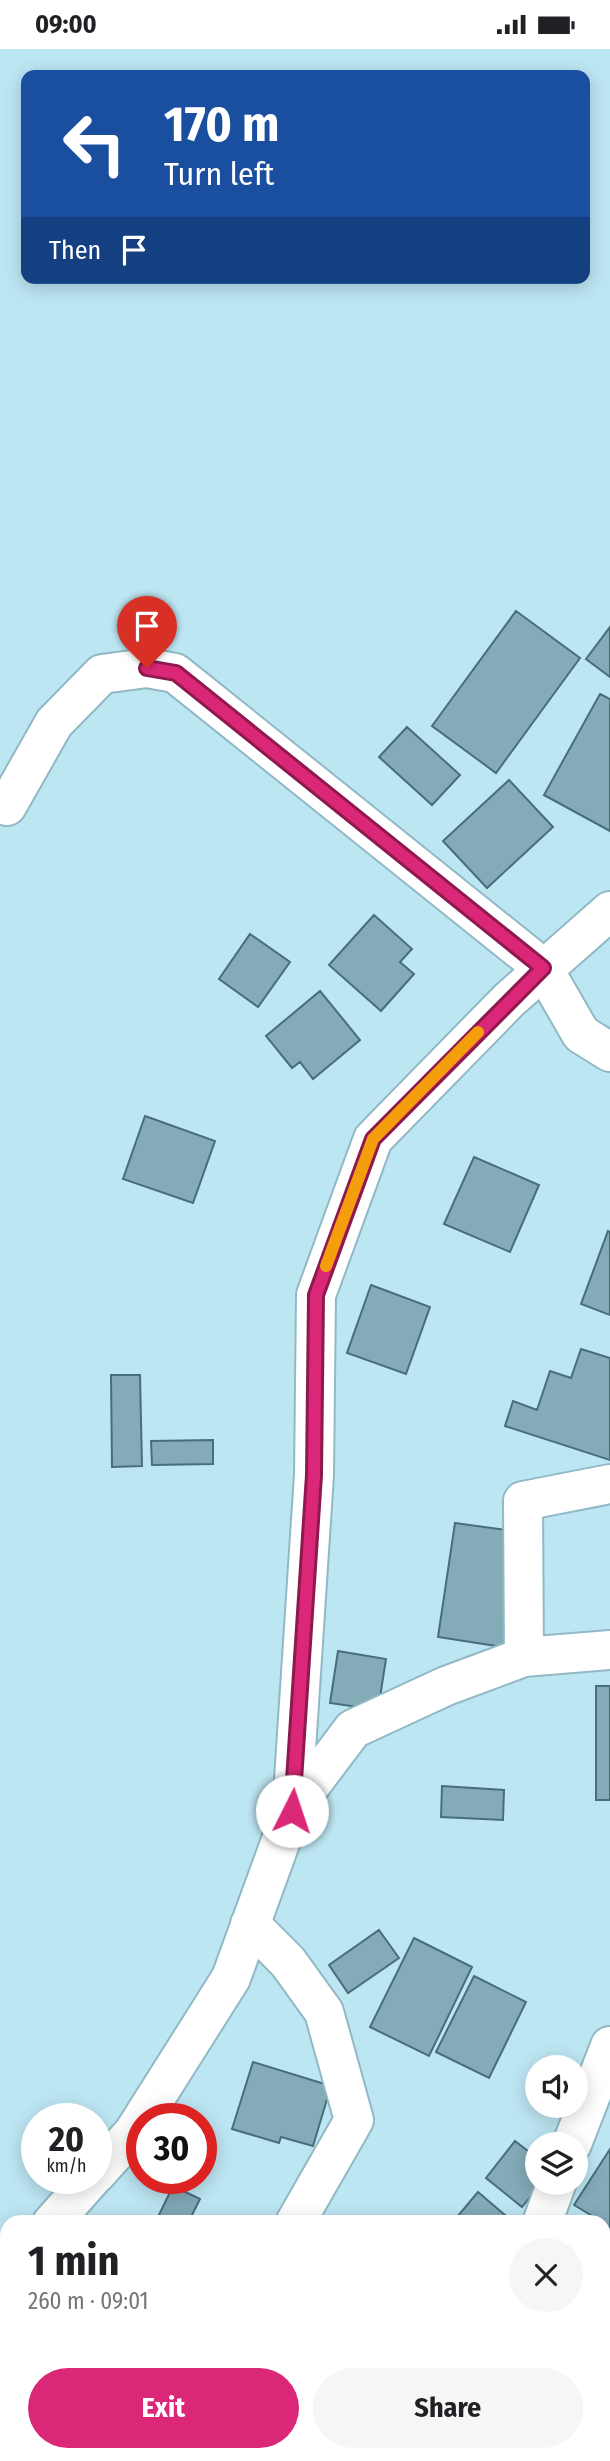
<!DOCTYPE html>
<html lang="en">
<head>
<meta charset="utf-8">
<style>
	:root { --surface:#fff; --page:#f6f6f6; --text:#202124; --muted:#757577; --accent:#db2777 }
	body { margin:0; font-family:"Fira Sans Condensed",sans-serif; background:var(--page); color:var(--text); height:100vh; display:flex; flex-direction:column; font-size:26px; white-space:nowrap }
	* { box-sizing:border-box; margin:0 }
	p { font-size:23px; color:var(--muted) }
	.icon { flex:none; width:38px; height:38px; fill:none; stroke:currentColor; stroke-width:2; stroke-linecap:round; stroke-linejoin:round }
	.map { position:relative; flex:1; overflow:hidden }
	.details { position:absolute; left:0px; top:2166px; width:611px; height:247px; display:flex; flex-direction:column; background:var(--surface); border-radius:21px 21px 0 0; box-shadow:0 4px 18px #0003 }
	.details>* { flex:none }
	.banner { position:absolute; left:21px; top:21px; width:569px; height:214px; border-radius:14px; box-shadow:0 4px 18px #0003; background:#1a4fa0; color:#fff; overflow:hidden }
	.fabs { position:absolute; left:525px; top:2006px; display:grid; gap:14px }
	.fabs a { display:grid; place-items:center; width:63px; height:63px; border-radius:50%; background:var(--surface); box-shadow:0 4px 18px #0003; font-size:35px }
	.speed { position:absolute; left:21px; top:2054px; display:flex; gap:14px; font-size:35px; font-weight:700; text-align:center }
	.speed>* { display:grid; place-content:center; width:91px; height:91px; border-radius:50%; background:var(--surface); box-shadow:0 4px 18px #0003; line-height:1 }
	.speed small { font-size:18px; font-weight:400 }
	.speed .limit { border:10px solid #d22; background:#fff; color:#111 }
	.pin { position:absolute; display:grid; place-items:center; width:60px; height:60px; color:#fff; margin:-72px -30px; border-radius:50% 50% 50% 0; rotate:-45deg; box-shadow:0 0 7px #0007 }
	.pin .icon { rotate:45deg }
	.me { position:absolute; width:77px; margin:-38px; rotate:4deg; stroke-linejoin:round; filter:drop-shadow(0 0 5px #0008) }
	.turn { display:flex; align-items:center; gap:24px; height:147px; padding:0 28px; font-size:32px }
	.turn .icon { width:91px; height:91px; stroke-width:2.5 }
	.turn b { display:block; font-size:49px; line-height:60px }
	.then { display:flex; align-items:center; height:66px; padding:0 28px; background:#0003; gap:14px; font-size:26px }
	.round { display:grid; place-items:center; flex:none; width:74px; height:74px; border-radius:37px; background:var(--page) }
	.summary { display:flex; align-items:center; justify-content:space-between; height:119px; padding:0 28px }
	h1 { font-size:42px; font-weight:700; line-height:52px }
	.primary-button { display:flex; gap:14px; margin-top:auto; padding:14px 28px }
	.primary-button a { flex:1; height:80px; border-radius:42px; background:var(--accent); color:#fff; font-size:28px; font-weight:700; line-height:80px; text-align:center }
	.primary-button a+a { background:var(--page); color:var(--text) }
	.status { display:flex; justify-content:space-between; align-items:center; height:49px; padding:0 35px; background:var(--surface); direction:ltr }
	.status svg { height:19px; fill:currentColor }
	.map>svg:first-child { display:block }
	.building { fill:#84abb8; stroke:#486e7a; stroke-width:2 }
	.lines { fill:none; stroke-linecap:round; stroke-linejoin:round }
	.minor-casing { stroke:#91b9c5; stroke-width:42 }
	.minor { stroke:#fff; stroke-width:38 }
	.route-casing { stroke:#8e194d; stroke-width:18 }
	.route { stroke:#db2777; stroke-width:12 }
	.slow { stroke:#f59e0b; stroke-width:12 }
</style>
</head>
<body>
<div class="status"><b>09:00</b><svg viewBox="0 0 49 12"><path d="M0 12V9h3v3zM5 12V6h3v6zM10 12V3h3v9zM15 12V0h3v12zM26 1h20v11H26zM47 4h2v5h-2z"/></svg></div>
<div class="map">
<svg width="610" height="2412" viewBox="0 0 610 2412">
	<rect width="100%" height="100%" fill="#bde6f3"/>
	<path class="building" d="M516,562l64,47 -84,115 -64,-47z
		M610,578v50l-24,-18z
		M600,645l10,5v132l-66,-36z
		M407,678l53,48 -28,30 -53,-48z
		M509,731l44,47 -66,61 -44,-47z
		M374,866l38,34 -12,13 14,12 -33,37 -52,-46z
		M250,885l40,28 -32,45 -39,-28z
		M320,942l40,49 -47,39 -13,-17 -8,6 -26,-32z
		M145,1067l70,25 -22,62 -70,-24z
		M474,1108l65,28 -29,67 -66,-28z
		M608,1182l2,1v83l-29,-11z
		M371,1236l59,22 -24,67 -59,-21z
		M581,1300l29,9v102l-105,-34 8,-25 24,9 13,-39 21,7z
		M111,1326h29l2,91 -30,1z
		M213,1391v24l-61,1 -1,-24z
		M455,1474l65,9 -17,115 -65,-10z
		M338,1602l48,8 -8,51 -48,-7z
		M596,1637h14v114h-14z
		M442,1737l62,4 -1,30 -62,-3z
		M379,1881l20,28 -51,35 -19,-28z
		M414,1889l58,29 -43,89 -59,-29z
		M474,1927l52,26 -37,76 -53,-26z
		M253,2013l78,24 -18,60 -32,-9 -2,6 -47,-14z
		M515,2092l22,17v24h5l-20,25 -36,-29z
		M610,2100v80l-6,-6 -30,-18z
		M173,2137l27,13 -12,24h-33z
		M478,2143l35,30v1h-61z
		M72,2406h88l-3,6h-88z"/>
	<g class="lines">
		<defs>
			<path id="minor" d="M7,757l47,-83 48,-49 45,-6 28,5 368,295 38,66 29,18
				M524,1608l-1,-156 87,-17
				M292,1761l61,-81 93,-43 78,-29 86,-7
				M250,1875l38,38 36,50 30,108 -59,103
				M142,2070l89,-141 61,-168 22,-335 2,-180 57,-156 136,-139 101,-89
				M572,2095l38,-98
				M96,2125l37,-41 9,-14
				M52,2174l39,-44
				M542,2174l15,-41
				M0,2272l7,-13
				M183,2412l4,-6
				M444,2412l3,-6"/>
		</defs>
		<use href="#minor" class="minor-casing"/>
		<use href="#minor" class="minor"/>
	</g>
	<g class="lines">
		<defs>
			<path id="route" d="M147,619l29,5 367,295 -170,171 -57,156 -2,180 -22,336"/>
		</defs>
		<use href="#route" class="route-casing"/>
		<use href="#route" class="route"/>
		<path class="slow" d="M326,1217l47,-127 105,-107"/>
	</g>
</svg>
<div class="fabs">
<a><svg class="icon" aria-label="sound" viewBox="0 0 24 24"><path d="M4 9h4l5-4v14l-5-4H4zM17 9q2 3 0 6"/></svg></a>
<a><svg class="icon" aria-label="layers" viewBox="0 0 24 24"><path d="M12 4l9 5-9 5-9-5zM3 14l9 5 9-5"/></svg></a>
</div>
<div class="speed"><div>20<small>km/h</small></div><div class="limit">30</div></div>
<div class="pin" style="left:147px;top:619px;background:#d93025"><svg class="icon" aria-label="arrive" viewBox="0 0 24 24"><path d="M6 21V4h12l-3 4 3 4H6"/></svg></div>
<svg class="me" style="left:292px;top:1762px" viewBox="-20 -20 40 40"><circle r="19" fill="#fff"/><path d="M0-13L10 11 0 6-10 11z" fill="#db2777"/></svg>
<div class="banner">
<div class="turn"><svg class="icon" aria-label="left" viewBox="0 0 24 24"><path d="M17 20v-9H6M10 6l-5 5 5 5"/></svg><div><b>170 m</b>Turn left</div></div>
<div class="then">Then<svg class="icon" aria-label="arrive" viewBox="0 0 24 24"><path d="M6 21V4h12l-3 4 3 4H6"/></svg></div>
</div>
<section class="details">
<div class="summary"><div><h1>1 min</h1><p>260 m · 09:01</p></div><a class="round"><svg class="icon" aria-label="close" viewBox="0 0 24 24"><path d="M6 6l12 12M18 6L6 18"/></svg></a></div>
<div class="primary-button"><a>Exit</a><a>Share</a></div>
</section>
</div>
</body>
</html>
